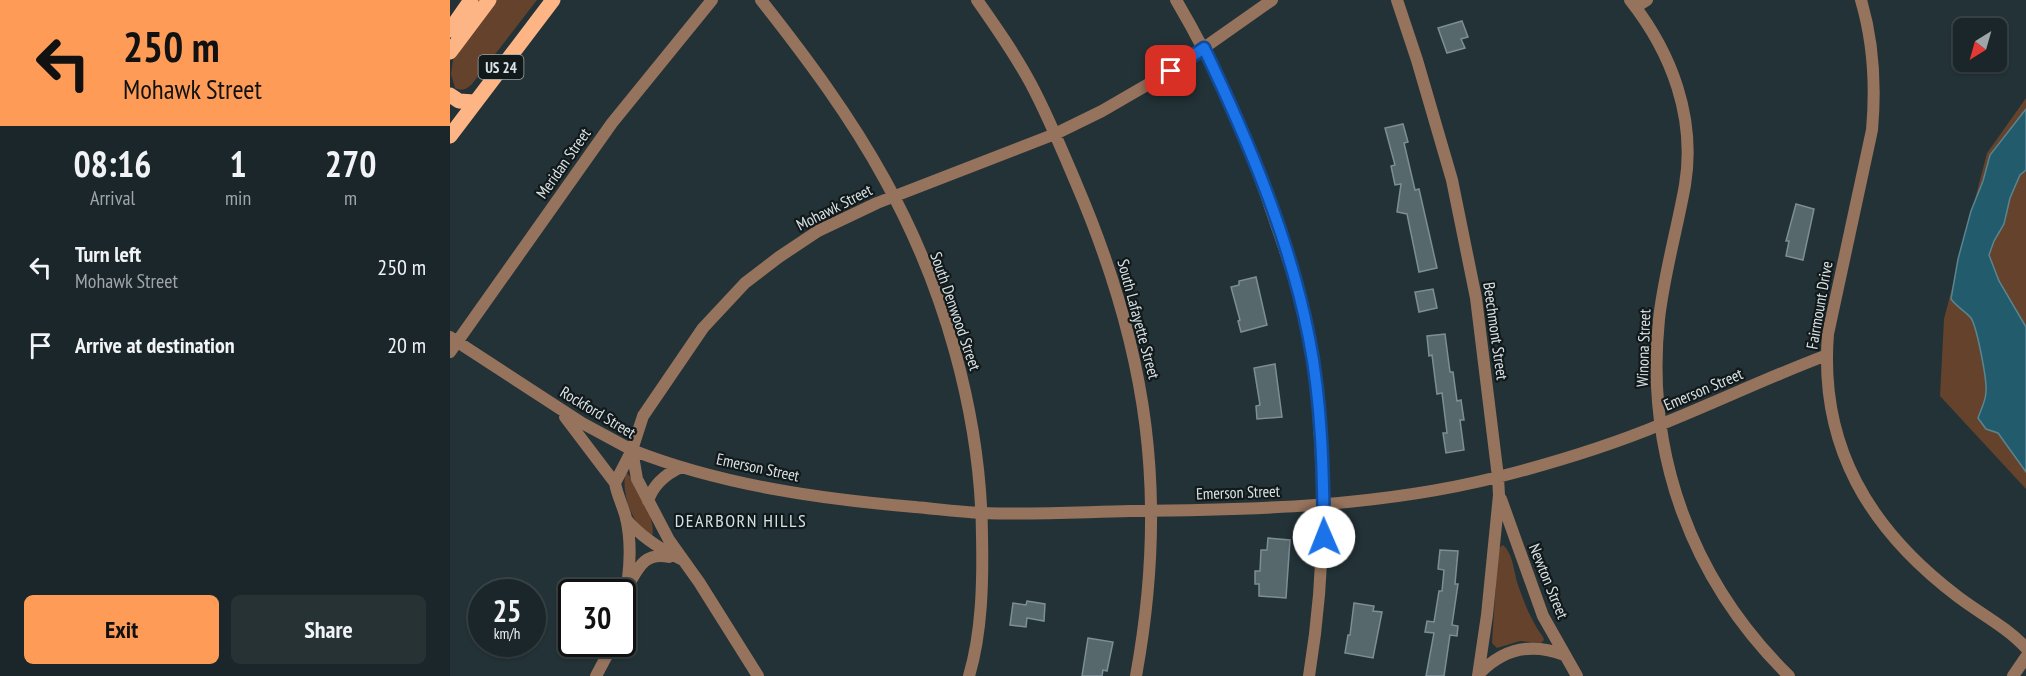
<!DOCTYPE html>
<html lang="en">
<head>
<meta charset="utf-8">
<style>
	:root { --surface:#1a2629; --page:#273235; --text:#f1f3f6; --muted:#9fa5a8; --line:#384346; --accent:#fe9c57 }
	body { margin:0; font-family:"PT Sans Narrow",sans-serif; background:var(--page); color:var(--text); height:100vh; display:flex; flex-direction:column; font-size:22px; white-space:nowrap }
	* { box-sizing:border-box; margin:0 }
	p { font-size:20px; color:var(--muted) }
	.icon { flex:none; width:33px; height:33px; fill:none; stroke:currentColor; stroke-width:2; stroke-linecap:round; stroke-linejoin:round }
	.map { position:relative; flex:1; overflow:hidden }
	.details { display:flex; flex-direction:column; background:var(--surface); width:450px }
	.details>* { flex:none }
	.banner { background:#fe9c57; color:#111; overflow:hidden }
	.needle { width:39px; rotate:217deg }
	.fabs { position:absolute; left:1503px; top:18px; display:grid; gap:12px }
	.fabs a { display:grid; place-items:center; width:54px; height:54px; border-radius:9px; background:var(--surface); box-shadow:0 2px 4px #0004,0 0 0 2px var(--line); font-size:30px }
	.speed { position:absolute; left:18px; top:579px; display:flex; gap:12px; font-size:30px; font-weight:700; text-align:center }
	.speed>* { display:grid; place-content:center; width:78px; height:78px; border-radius:50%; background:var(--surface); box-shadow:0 2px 4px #0004,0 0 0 2px var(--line); line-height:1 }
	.speed small { font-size:15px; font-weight:400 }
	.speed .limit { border:3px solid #111; border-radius:9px; background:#fff; color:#111 }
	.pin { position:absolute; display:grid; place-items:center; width:51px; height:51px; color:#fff; margin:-26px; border-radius:12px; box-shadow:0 3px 9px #0006 }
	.me { position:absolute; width:66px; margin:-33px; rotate:359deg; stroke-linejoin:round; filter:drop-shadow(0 0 4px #0008) }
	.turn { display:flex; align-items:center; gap:21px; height:126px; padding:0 24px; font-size:27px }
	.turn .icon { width:78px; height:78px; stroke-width:2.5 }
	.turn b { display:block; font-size:42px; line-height:51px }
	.eta { display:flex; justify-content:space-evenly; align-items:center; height:102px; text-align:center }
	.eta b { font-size:36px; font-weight:800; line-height:42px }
	.action { display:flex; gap:12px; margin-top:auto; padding:12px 24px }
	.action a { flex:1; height:69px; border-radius:9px; background:var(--accent); color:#111; font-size:24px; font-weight:800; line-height:69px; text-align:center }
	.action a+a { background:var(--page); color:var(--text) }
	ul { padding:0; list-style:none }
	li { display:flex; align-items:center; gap:18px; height:78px; padding:0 24px }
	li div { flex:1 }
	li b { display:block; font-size:22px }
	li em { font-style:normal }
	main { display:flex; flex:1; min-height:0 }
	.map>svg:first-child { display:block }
	.green { fill:#64422c }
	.water { fill:#225b6b; stroke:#598490; stroke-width:1.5 }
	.building { fill:#57686d; stroke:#7d8e94; stroke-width:1.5 }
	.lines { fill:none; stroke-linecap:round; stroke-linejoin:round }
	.street { stroke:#96735c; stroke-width:12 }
	.primary { stroke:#feb585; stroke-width:15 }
	.route-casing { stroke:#114b97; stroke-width:15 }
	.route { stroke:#1a73e8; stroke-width:10 }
	.labels { text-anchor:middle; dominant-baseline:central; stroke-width:4.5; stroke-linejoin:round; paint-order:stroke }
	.shield { fill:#12191b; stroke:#9da6a8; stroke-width:1.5 }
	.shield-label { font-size:15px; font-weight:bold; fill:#d9e2e5 }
	.street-label { font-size:16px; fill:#d9e2e5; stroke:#12191b }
	.neighbourhood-label { font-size:18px; letter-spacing:1.5px; fill:#d0e3e9; stroke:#12191b }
</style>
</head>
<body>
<main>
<section class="details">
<div class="banner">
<div class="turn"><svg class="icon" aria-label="left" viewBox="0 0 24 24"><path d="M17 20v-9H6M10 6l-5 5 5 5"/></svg><div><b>250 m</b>Mohawk Street</div></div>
</div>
<div class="eta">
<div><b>08:16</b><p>Arrival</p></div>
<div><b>1</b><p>min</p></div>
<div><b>270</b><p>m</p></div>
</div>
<ul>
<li><svg class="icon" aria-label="left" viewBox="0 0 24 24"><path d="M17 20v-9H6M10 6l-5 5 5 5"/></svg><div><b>Turn left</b><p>Mohawk Street</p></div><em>250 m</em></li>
<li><svg class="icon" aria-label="arrive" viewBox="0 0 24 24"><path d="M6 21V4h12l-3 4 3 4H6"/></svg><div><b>Arrive at destination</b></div><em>20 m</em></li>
</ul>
<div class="action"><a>Exit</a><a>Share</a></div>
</section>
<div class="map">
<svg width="1576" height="676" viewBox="0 0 1576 676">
	<rect width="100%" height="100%" fill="#233237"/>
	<path class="green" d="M46,0h41l-65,84c-6,6 -10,7 -17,4l-4,-14 2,-14z
		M1576,98v391l-86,-93 4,-77 43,-166z
		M177,473c10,10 30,49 25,63 -20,-10 -30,-41 -27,-61z
		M1053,545c10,8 11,28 15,40 6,18 14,37 25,52l1,3 -3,3 -21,-2 -23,7 -5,-5 6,-91 2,-5z"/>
	<path class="water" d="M1576,109v61l-6,5 -10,23 -6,26 -10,17 -5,14 10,26 27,46v145l-28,-39 -12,-4 -8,-11c3,-9 8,-17 8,-27 1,-11 -9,-64 -15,-73 -3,-4 -15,-12 -20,-19l7,-40 13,-48 12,-30 7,-26z"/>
	<path class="building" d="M1012,21l6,16 -7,2 4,9 -18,5 -9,-25z
		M953,124l5,18 -4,1 11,47 4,-1 18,79 -18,4 -12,-58 -10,-2 4,-28 -6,1 -4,-19 4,-1 -10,-37z
		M1346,204l18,5 -11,51 -17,-4 3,-15h-3z
		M806,277l11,48 -26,7 -3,-11 2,-1 -9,-33 8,-2v-4z
		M983,289l4,19 -18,4 -4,-20z
		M995,334l5,38h3l4,29 4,-1 3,20h-4l4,30 -18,3 -3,-20h4l-5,-40 -5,1 -5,-39 -3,1 -2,-20z
		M825,364l7,53 -25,2 -1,-13 4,-1 -6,-37z
		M818,538l22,2 -4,58 -27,-2v-12h-4v-13h5l1,-21h6z
		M990,550l18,1 -3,33h3l-6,41 6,1 -1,10 -7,-1 -6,41h-18l8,-43 -9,-1 2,-11 7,1 5,-31h3l2,-21 -6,-1z
		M577,601l18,3 -1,17 -17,-3 -1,9 -16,-2 3,-22 13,2z
		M904,603l20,3 -1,5 9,1 -9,46 -28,-5 3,-18h2z
		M638,638l25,4 -6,29 -4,-1 -1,6h-20z"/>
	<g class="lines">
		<path class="street" d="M311,0c45,57 89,116 124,180 59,106 96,235 97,356 1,46 0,96 -13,140
			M527,0c19,27 38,54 54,84 17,32 31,66 45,99 72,168 93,313 60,493
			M726,0c42,71 74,145 100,224 13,37 25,74 33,113 8,40 10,81 12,122 4,74 0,144 -12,217
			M947,0l20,60 35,120 24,118 22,179 1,18 -12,120 -9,61
			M1180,0c42,53 66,118 55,185 -8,45 -21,89 -26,134 -14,135 33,262 130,357
			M1411,0c13,44 15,85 11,130l-44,204c-9,112 41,195 129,262 22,17 50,31 69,52
			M1186,7l11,-7
			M0,337l132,86 50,27 5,29 32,61 30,42 59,94
			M0,352l162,-229 100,-123
			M115,417l50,66
			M182,450c89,35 188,49 283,57 22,2 45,5 67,6 50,2 99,-1 148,-2 123,-1 248,-4 368,-34 55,-14 111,-31 164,-53 55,-22 109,-48 165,-69
			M1051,499l42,117 34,60
			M198,501c5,-16 18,-27 33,-34
			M176,519c15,18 34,30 55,40
			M179,584c10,-18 17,-32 40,-27
			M172,612c7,-30 11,-64 4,-94 -3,-12 -9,-23 -11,-35l17,-33 11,-34 60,-88 42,-45 34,-26 39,-26 59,-28 178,-69 47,-23 69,-40 101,-71
			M1028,675c24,-26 53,-33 86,-20
			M146,676l17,-32
			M1563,676l13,-19"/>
		<path class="primary" d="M0,30l21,-30
			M0,52l39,-52
			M0,95l9,6 15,1
			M0,136l103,-136"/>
	</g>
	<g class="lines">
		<defs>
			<path id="route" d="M721,71l33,-23c43,90 86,191 105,290 13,65 14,133 15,199"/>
		</defs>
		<use href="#route" class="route-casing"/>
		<use href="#route" class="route"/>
	</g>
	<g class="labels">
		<rect class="shield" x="28.5" y="55" width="45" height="24" rx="4.5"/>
		<g class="shield-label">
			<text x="51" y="67">US 24</text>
		</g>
		<g class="street-label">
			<text transform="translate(113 163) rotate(-55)">Meridan Street</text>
			<text transform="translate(384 207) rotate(-27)">Mohawk Street</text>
			<text transform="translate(1369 305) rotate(-80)">Fairmount Drive</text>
			<text transform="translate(506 311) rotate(71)">South Denwood Street</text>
			<text transform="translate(689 319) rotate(75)">South Lafayette Street</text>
			<text transform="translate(1046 331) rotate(82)">Beechmont Street</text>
			<text transform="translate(1193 348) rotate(-88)">Winona Street</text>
			<text transform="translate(1253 389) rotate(-23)">Emerson Street</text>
			<text transform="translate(148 412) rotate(31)">Rockford Street</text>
			<text transform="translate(308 467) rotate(12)">Emerson Street</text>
			<text transform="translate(788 492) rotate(-2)">Emerson Street</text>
			<text transform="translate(1099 581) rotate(68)">Newton Street</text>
		</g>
		<g class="neighbourhood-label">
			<text x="291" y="520">DEARBORN HILLS</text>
		</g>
	</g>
</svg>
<div class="fabs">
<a><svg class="needle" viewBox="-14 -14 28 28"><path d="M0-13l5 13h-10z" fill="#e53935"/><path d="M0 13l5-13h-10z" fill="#9fa5a8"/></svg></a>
</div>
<div class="speed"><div>25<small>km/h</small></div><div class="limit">30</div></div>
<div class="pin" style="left:721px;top:71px;background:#d93025"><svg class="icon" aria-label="arrive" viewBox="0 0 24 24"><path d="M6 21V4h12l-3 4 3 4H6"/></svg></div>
<svg class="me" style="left:874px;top:537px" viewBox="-20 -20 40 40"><circle r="19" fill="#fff"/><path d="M0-13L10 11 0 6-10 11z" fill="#1a73e8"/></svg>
</div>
</main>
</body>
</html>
